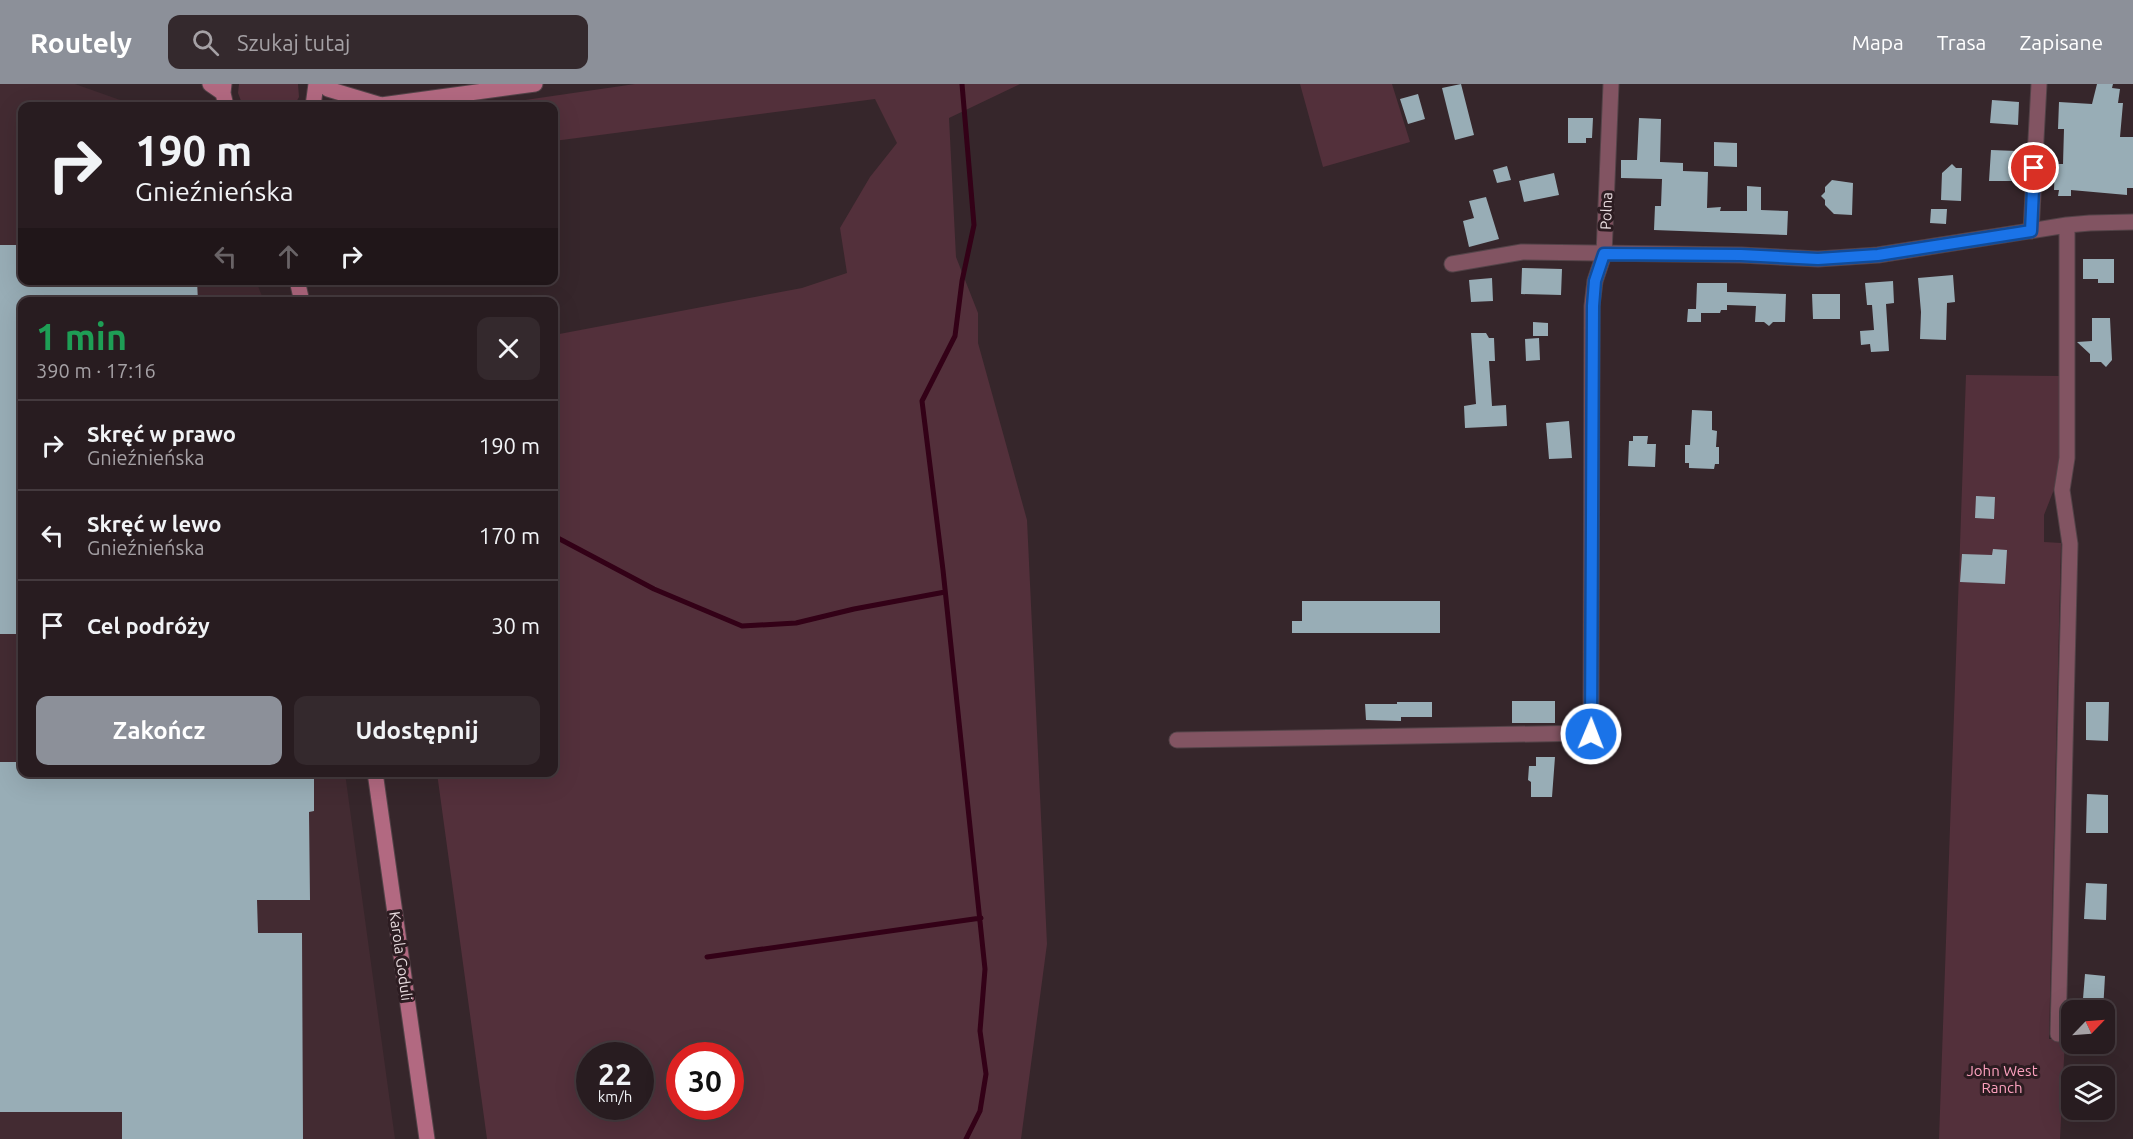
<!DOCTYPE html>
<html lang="pl">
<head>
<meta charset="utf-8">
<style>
	:root { --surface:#281c20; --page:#34292d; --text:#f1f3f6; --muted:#a5a1a5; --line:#443a3e; --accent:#8c9099 }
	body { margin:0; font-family:Ubuntu,sans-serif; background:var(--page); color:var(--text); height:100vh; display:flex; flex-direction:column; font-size:22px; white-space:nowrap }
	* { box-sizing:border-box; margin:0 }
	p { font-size:20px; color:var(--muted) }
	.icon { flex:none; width:33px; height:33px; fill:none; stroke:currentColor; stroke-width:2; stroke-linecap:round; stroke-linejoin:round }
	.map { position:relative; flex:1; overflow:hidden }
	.details { position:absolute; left:18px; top:213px; width:540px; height:480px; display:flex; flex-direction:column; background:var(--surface); border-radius:12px; box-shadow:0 6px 24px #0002,0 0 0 2px var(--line) }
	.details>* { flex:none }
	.banner { position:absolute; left:18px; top:18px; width:540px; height:183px; border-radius:12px; box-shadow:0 6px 24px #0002,0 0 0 2px var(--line); background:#281c20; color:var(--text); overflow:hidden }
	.needle { width:39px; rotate:65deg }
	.controls { position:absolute; left:2061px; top:916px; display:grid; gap:12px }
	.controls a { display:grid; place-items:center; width:54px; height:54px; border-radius:12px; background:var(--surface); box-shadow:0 6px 24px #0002,0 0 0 2px var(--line); font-size:30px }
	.speed { position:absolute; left:576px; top:958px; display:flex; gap:12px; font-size:30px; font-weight:700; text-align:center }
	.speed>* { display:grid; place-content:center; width:78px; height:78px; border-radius:50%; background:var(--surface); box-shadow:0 6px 24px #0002,0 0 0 2px var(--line); line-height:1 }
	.speed small { font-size:15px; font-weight:400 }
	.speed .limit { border:9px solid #d22; background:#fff; color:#111 }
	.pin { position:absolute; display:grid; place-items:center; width:51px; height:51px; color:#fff; margin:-26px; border:3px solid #fff; border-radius:50%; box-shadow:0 2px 6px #0007 }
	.me { position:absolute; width:66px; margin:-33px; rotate:1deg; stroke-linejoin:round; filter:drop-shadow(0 0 4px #0008) }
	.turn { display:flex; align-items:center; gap:21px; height:126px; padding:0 18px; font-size:27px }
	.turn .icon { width:78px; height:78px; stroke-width:2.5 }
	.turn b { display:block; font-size:42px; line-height:51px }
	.lanes { display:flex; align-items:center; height:57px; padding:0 18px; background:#0003; justify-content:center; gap:30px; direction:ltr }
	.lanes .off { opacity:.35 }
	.round { display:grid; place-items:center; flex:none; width:63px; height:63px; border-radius:12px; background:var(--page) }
	.summary { display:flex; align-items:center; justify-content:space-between; height:102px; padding:0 18px }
	h1 { font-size:36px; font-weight:600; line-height:45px; color:#1e9e55 }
	.action { display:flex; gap:12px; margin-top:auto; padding:12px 18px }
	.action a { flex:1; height:69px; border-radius:12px; background:var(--accent); color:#fff; font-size:24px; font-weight:600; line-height:69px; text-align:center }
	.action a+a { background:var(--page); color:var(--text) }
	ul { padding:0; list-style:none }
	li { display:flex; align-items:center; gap:18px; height:90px; padding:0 18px; border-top:2px solid var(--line) }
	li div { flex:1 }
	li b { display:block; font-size:22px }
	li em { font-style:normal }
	header { display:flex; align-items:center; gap:36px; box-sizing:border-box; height:84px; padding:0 30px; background:var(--accent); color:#fff }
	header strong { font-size:28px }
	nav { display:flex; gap:33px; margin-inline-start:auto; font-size:21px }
	.search { width:420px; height:54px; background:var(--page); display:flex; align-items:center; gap:15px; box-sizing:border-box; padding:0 21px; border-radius:12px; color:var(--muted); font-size:22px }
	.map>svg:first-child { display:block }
	.built { fill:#432b32 }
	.green { fill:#53303b; fill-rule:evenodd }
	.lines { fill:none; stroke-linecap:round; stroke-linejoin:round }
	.stream { stroke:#330117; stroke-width:5 }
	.building { fill:#98adb6 }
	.street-casing { stroke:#534348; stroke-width:17 }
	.secondary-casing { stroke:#534348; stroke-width:17 }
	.street { stroke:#825462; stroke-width:15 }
	.secondary { stroke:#b26981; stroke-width:15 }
	.route-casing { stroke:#114b97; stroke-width:15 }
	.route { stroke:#1a73e8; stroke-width:10 }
	.labels { text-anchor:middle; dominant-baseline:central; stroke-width:6; stroke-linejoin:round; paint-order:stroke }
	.street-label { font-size:15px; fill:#eadee1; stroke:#2c1c21 }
	.park-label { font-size:15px; fill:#fca1be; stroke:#2c1c21 }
</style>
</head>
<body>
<header>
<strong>Routely</strong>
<div class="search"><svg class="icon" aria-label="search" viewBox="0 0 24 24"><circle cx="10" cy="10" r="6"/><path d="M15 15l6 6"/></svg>Szukaj tutaj</div>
<nav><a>Mapa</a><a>Trasa</a><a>Zapisane</a></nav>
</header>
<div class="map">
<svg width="2133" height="1055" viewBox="0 0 2133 1055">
	<rect width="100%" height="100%" fill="#36262b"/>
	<path class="built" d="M0,0h75l62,22h-115v174l234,1 8,20 -242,1v470l323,1 50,366h-395z"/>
	<path class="green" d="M239,0h59l1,13 -5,9h-51l-5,-13z
		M635,0h385l-71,34 7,139 22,56v30l49,177 20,424 -26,195h-534l-50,-366 117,-1v-437l248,-47 45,-15 -7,-45 30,-51 27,-34 -22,-44 -321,42v-35h-71zM590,972h50v51h-50zM680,972h50v51h-50z
		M1300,0h92l18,58 -87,25z
		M1966,291l95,1 1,82 -9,34 -9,23v27l17,1 -12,496h16l-5,100h-121z"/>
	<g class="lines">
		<path class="stream" d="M962,0l12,141 -12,56 -7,55 -33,65 21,169 42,399 -5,62 6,43 -6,37 -14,28
			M554,452l100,53 88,37 54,-3 58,-14 91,-17
			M707,873l274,-39"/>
	</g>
	<path class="building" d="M1461,0l13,51 -19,5 -13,-52z
		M2097,0h16l-1,4 8,1 -2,14h5l-3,34h13v51h-6v7l-56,-5v6h-13l1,-6h-5l1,-26h8l1,-35h-6l1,-27 33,2z
		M1418,10l7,25 -17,5 -8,-25z
		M1992,16l27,2 -1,23 -28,-2z
		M1568,34h25l-1,20h-6v5h-18z
		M1639,34l22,1 -1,43 23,1v8l25,1 -1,36 14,-1 -1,4h27v-25l14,1v23l27,1 -1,24 -133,-5 1,-24h6l1,-27 -41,-1v-18h16z
		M1714,58l23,1v24l-23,-1z
		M1991,66l26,1v8h4l-1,20 -5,-1v3h-26z
		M1952,80l4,4h6l-1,33 -20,-1 1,-27z
		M1507,82l4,14 -14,3 -4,-13z
		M1554,89l5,22 -35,7 -5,-21z
		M1832,96l21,3 -1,32 -18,-1 -9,-9v-5l-4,-4 4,-4v-5z
		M1486,113l13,42 -30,8 -6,-26 11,-3 -5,-17z
		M1931,125h16l-1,15 -16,-1z
		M0,161h22v35h175l1,22h-176v332h-22z
		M2083,175h31v24h-16v-4h-15z
		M1522,184l40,1 -1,26 -40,-1z
		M1953,191l2,27 -8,1 -1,37 -26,-1 1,-27 -3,-34z
		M1492,194l1,23 -22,1 -2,-22z
		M1893,197l1,22 -8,1 3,47 -18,1 -1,-8 -9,1 -1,-14 14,-1 -2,-25h-5l-2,-22z
		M1697,199h30v9l59,2 -1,28h-12l-4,4 -5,-4h-9l1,-16 -29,-1v5h-6l-1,3h-19v9h-14l1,-13h8z
		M1812,210h28v25h-27z
		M2092,234h18l2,42 -6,7 -5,-5h-11v-8l-13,-12 15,-1z
		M1533,238l15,1v13h-15z
		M1471,249h15l3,5h5l1,23h-6l3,45 14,-1 1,21 -42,2 -1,-22 12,-2z
		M1539,254l1,22 -14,1 -1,-22z
		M1692,326l20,1v19l5,1 -1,16h3v17h-4l-1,5 -25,-1v-5h-4v-18h5z
		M1569,337l3,37 -23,1 -3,-36z
		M1633,352h15l-1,8h9l-1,23 -27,-1 1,-25h4z
		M1976,412l19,1 -1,22 -19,-1z
		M1993,465l14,1 -2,34 -45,-2 2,-28 30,1z
		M1302,517h138v32h-148v-12h10z
		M1512,617h43v22h-43z
		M1397,618h35v15h-31v4l-35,-1 -1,-16h32z
		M2086,618h23l-1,39 -22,-1z
		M1536,673h19l-3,40h-21v-15l-3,-2 1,-14h7z
		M0,678h22v10h292v39l-5,1 1,88h-53l1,33h44l1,206h-181v-27h-122z
		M2087,710l21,1v38h-22z
		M2086,799l21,1 -1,36 -22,-1z
		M2085,890l20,2 -2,35h-21z"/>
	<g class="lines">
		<defs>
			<path id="street" d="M2031,147l8,-147
				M1452,180l70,-12 219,3 77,4 60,-4 189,-30 23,-2 43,-1
				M1177,656l414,-7 1,-427 3,-25 9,-27 7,-170
				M2058,950l12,-490 -8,-54 5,-32v-233"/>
			<path id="secondary" d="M210,0l13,9
				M224,0l-1,9 3,13
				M324,0l4,5 53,16
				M313,22l3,-22
				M374,22l161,-22
				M297,196l5,22
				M375,688l52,367"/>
		</defs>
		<use href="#street" class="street-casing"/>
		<use href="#secondary" class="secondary-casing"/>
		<use href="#street" class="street"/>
		<use href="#secondary" class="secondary"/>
	</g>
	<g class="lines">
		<defs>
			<path id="route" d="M1591,650l2,-428 2,-25 9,-27 137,1 77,4 60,-4 153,-24 3,-63"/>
		</defs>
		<use href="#route" class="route-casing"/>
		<use href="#route" class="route"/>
	</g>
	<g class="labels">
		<g class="street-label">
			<text transform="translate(1606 127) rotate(-88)">Polna</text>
			<text transform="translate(401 872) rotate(82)">Karola Goduli</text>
		</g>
		<g class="park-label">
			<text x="2002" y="986">John West<tspan x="2002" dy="17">Ranch</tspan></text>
		</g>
	</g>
</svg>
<div class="controls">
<a><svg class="needle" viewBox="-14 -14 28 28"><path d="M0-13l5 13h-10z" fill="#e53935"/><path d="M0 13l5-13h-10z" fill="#a5a1a5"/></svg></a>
<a><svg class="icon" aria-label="layers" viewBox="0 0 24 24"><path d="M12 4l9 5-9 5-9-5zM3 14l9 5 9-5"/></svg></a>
</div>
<div class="speed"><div>22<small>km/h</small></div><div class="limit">30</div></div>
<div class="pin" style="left:2034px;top:84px;background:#d93025"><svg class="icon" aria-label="arrive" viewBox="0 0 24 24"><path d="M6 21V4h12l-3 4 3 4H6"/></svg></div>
<svg class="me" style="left:1591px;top:650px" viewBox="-20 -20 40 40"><circle r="17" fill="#1a73e8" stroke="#fff" stroke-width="3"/><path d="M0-11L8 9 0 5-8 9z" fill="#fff"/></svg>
<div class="banner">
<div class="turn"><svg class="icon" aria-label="right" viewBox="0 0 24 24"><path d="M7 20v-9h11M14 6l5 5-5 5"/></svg><div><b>190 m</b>Gnieźnieńska</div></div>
<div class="lanes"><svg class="icon off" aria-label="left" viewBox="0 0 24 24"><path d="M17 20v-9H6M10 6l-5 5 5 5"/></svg><svg class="icon off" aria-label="ahead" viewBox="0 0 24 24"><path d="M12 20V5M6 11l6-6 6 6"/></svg><svg class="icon" aria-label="right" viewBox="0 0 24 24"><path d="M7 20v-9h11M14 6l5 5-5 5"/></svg></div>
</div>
<section class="details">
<div class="summary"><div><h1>1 min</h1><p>390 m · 17:16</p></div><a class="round"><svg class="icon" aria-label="close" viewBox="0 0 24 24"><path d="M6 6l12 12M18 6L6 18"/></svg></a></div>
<ul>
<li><svg class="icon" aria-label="right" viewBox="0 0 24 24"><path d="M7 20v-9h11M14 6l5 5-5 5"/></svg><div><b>Skręć w prawo</b><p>Gnieźnieńska</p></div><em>190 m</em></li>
<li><svg class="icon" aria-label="left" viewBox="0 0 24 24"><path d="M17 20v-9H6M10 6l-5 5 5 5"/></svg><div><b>Skręć w lewo</b><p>Gnieźnieńska</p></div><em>170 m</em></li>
<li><svg class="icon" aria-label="arrive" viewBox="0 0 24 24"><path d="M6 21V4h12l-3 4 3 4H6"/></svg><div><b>Cel podróży</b></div><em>30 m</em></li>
</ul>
<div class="action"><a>Zakończ</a><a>Udostępnij</a></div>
</section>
</div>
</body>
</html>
